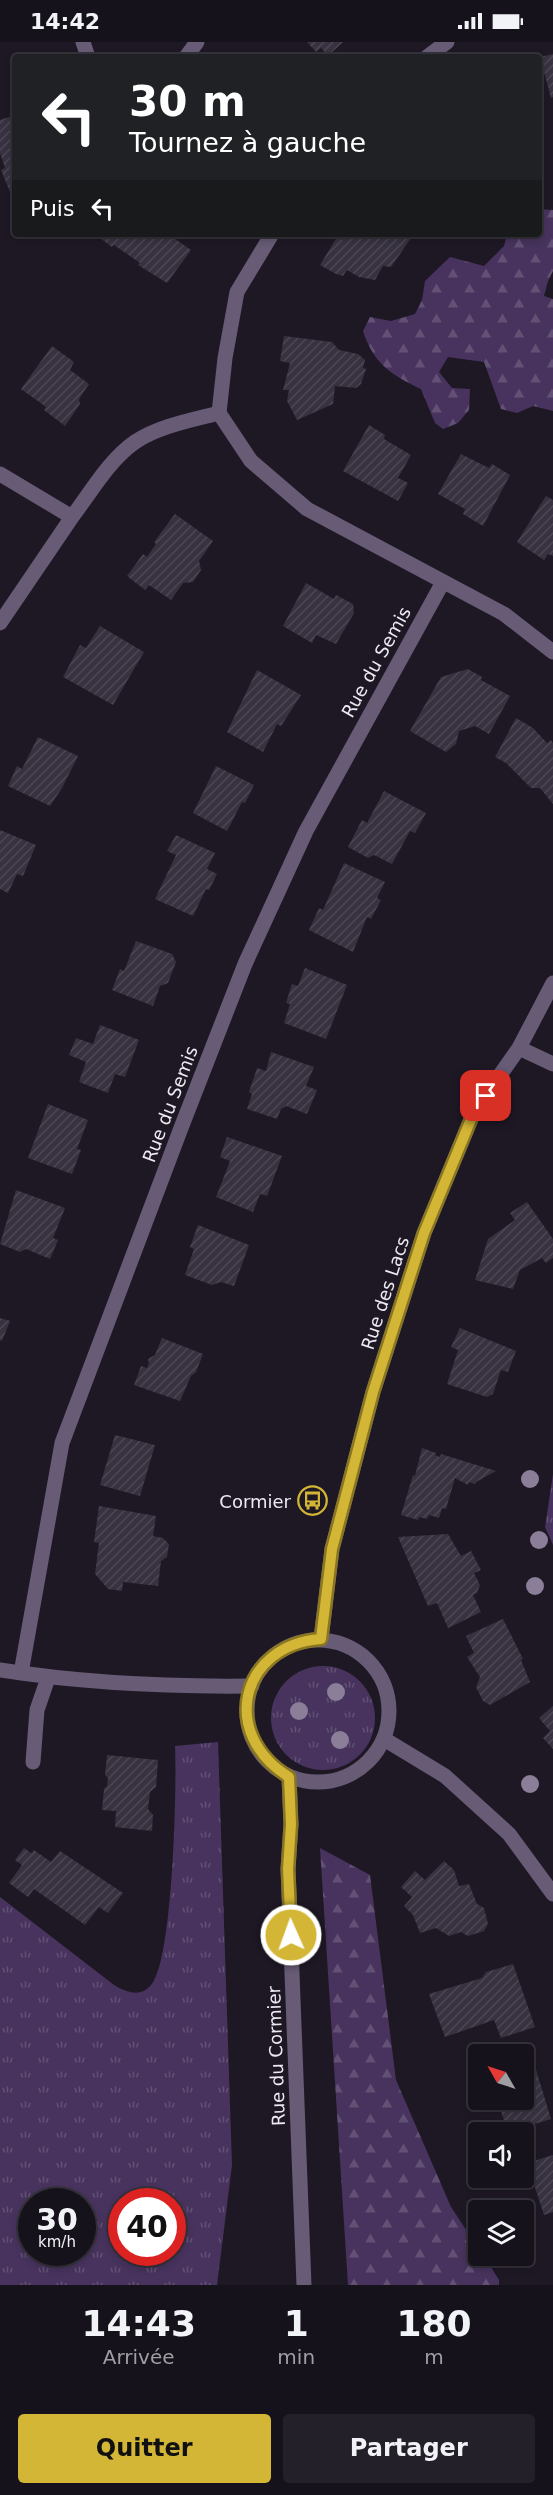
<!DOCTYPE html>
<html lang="fr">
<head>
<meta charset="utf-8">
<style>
	:root { --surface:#16121c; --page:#232029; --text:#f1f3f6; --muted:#9e9ea3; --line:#35323b; --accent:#d3b635 }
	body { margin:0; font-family:"DejaVu Sans",sans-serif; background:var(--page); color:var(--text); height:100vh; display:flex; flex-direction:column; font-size:22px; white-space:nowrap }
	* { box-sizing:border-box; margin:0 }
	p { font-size:20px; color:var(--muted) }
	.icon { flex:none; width:33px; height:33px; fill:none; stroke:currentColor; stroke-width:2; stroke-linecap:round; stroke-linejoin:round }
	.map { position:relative; height:2243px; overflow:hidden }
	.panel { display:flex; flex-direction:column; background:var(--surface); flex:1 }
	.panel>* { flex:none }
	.guide { position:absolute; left:12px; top:12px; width:530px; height:183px; border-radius:6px; box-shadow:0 3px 9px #0003,0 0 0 2px var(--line); background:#202124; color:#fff; overflow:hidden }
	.needle { width:39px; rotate:309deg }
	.controls { position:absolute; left:468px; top:2002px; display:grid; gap:12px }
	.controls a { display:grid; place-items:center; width:66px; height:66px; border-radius:6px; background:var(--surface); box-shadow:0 3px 9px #0003,0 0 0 2px var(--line); font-size:30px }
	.speed { position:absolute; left:18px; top:2146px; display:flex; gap:12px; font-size:30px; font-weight:700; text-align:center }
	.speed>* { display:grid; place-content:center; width:78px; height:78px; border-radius:50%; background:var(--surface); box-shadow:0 3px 9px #0003,0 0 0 2px var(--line); line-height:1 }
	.speed small { font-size:15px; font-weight:400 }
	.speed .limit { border:9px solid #d22; background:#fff; color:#111 }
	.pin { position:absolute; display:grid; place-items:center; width:51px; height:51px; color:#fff; margin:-26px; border-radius:12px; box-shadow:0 3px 9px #0006 }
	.me { position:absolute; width:66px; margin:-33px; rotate:358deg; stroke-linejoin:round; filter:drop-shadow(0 0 4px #0008) }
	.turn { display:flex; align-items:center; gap:21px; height:126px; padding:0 18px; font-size:27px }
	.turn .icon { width:78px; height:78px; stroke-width:2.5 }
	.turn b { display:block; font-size:42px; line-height:51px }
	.then { display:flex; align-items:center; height:57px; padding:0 18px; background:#0003; gap:12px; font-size:22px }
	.eta { display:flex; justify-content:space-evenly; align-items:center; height:102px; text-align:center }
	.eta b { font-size:36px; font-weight:800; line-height:42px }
	.button { display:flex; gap:12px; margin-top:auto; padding:12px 18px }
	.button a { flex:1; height:69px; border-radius:6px; background:var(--accent); color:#111; font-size:24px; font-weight:800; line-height:69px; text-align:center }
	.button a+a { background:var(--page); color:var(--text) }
	.status { display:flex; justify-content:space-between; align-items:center; height:42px; padding:0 30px; background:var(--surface); direction:ltr }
	.status svg { height:16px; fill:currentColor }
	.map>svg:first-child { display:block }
	.grass { fill:url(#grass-tufts); fill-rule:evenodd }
	.forest { fill:url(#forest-firs) }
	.building { fill:url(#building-hatch) }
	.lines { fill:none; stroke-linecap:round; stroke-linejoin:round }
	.minor { stroke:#675b76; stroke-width:15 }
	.tertiary { stroke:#675b76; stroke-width:15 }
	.tree { fill:#8a7e98 }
	.route-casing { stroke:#897622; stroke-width:15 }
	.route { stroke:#d3b635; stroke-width:10 }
	.labels { text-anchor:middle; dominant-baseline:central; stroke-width:6; stroke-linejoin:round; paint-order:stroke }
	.street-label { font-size:18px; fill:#ede9f2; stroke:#1e1825 }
	.poi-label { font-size:18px; fill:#ede9f2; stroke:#1e1825; text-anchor:end }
</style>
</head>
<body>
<div class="status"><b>14:42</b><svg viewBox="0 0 49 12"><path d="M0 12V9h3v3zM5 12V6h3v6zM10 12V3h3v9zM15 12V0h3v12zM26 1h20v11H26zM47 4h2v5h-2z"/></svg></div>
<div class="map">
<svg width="553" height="2243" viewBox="0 0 553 2243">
	<defs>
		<pattern id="grass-tufts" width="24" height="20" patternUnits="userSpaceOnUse" patternTransform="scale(1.5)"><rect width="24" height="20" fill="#47335d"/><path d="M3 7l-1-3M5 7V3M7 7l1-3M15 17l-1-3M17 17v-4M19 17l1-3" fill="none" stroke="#625175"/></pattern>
		<pattern id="forest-firs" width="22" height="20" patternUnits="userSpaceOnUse" patternTransform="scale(1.5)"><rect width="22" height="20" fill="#47335d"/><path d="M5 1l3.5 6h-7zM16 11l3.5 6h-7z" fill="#625175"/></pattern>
		<pattern id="building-hatch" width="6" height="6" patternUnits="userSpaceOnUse" patternTransform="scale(1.5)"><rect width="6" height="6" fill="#383240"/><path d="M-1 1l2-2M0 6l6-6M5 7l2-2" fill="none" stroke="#4b4653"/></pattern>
	</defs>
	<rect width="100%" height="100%" fill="#1e1825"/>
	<path class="grass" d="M553,1432v71l-8,-18z
		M271 1676a52 52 0 1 1 104 0a52 52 0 1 1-104 0Z
		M218,1700l14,423 -15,120h-217v-388l114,88c12,7 26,13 37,0 22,-23 26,-200 24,-239zM32,2160h50v51h-50zM122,2160h50v51h-50z"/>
	<path class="forest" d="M539,167l14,1v61l-5,10 -4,15 9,3v112l-20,-5 -16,7 -16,-4 -17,-47 -36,-5 -9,15 13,16 18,1 -1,21 -11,13 -15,6 -8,-6 -14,-34c-30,-14 -48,-26 -58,-58l7,-14 21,4 24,-7 7,-14 3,-19 25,-24 34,9 20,-20 3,-12h31z
		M320,1806l50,27 26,205 55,127 27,41v8h6l15,24v5h-151z"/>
	<path class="building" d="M307,0h36l-15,14 -7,-8 -5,4z
		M553,12v43l-2,1 -11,-41z
		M15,73v76l-5,1 -9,-22 4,-2 -5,-15v-33z
		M99,192h64l6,5 2,-3 20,14 -24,33 -29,-18 2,-2 -26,-18 -2,2 -15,-11z
		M344,192h67l2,1 -22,32 -8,-1 -8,14 -16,-3 -12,-7 -4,6 -7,-2 -16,-9 17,-28 6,3z
		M284,294l48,6 7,8 19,4 7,6 -2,8 3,1 -5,15 -5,4 -21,-2 -2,18 -36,16 -10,-19 2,-11h-6l7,-27 -10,-2z
		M52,304l22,16 -4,8 19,14 -10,15 1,5 -15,22 -21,-16 2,-3 -25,-18z
		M369,383l16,10 -1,4 27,16 -13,23 10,5 -10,18 -55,-30z
		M461,412l28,14 3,-4 18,11 -27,51 -20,-12 2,-5 -27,-15z
		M546,454l7,4v56l-5,-2 -4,6 -27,-18z
		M175,472l38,27 -14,20 2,9 -8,12 -10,1 -12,17 -22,-15 -4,5 -18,-14 16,-22 4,3 9,-13 -2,-2z
		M306,541l28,16 2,-4 17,9 1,9 -18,31 -20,-9 -4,8 -29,-17z
		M100,584l44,26 -31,53 -50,-28 17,-32 6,3z
		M468,627l14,8 -1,3 29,16 -21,38 -14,-8 -16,5 -3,13 -10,8 -36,-21 31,-54z
		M257,628l44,25 -20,31 -4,-2 -14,28 -36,-20z
		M516,676l17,10 14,15 4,-3 2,3v61l-13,-16h-9l-25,-25 -11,-6z
		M38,695l40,19 -16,32 -12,18 -42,-20 9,-20 5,3z
		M216,724l38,19 -9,18 -3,-1 -15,29 -34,-18z
		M384,749l42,22 -11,20 -5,-2 -18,33 -18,-9 -6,3 -20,-11 14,-27 5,3z
		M0,788l36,15 -13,31 -6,-2 -9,19 -8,-4z
		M176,793l39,18 -8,16 10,5 -8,16 -3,-1 -13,27 -38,-17 21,-44 -9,-4z
		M344,821l41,19 -8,16 4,2 -10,19 -4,-2 -14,35 -44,-22 10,-22 4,2z
		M136,899l36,13 4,8 -8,21 -8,3 -7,20 -41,-16 8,-21 4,2z
		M305,926l42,17 -21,54 -42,-16 6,-19 -4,-1 6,-19 6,2z
		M100,983l39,15 -14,37 -10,-3 -7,19 -29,-11 7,-20 -17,-7 7,-17 17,6z
		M271,1010l43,15 -8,19 11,4 -10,24 -21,-8 -5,3 -4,10 -30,-10 5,-15 -3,-2 8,-24 9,3z
		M48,1062l40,16 -11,29 4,1 -9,24 -44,-16z
		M227,1095l55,19 -15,40 -7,-2 -7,18 -37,-15 14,-36 -10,-4z
		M16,1148l49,18 -12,30 5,2 -8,19 -24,-10 -6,3 -20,-8z
		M527,1160l26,37v19l-7,5 -4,-5 -22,12 -7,19 -38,-9 13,-41 27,-19 -5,-7z
		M198,1183l51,20 -15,41 -13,-4 -9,3 -27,-10 9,-26 -4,-2z
		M0,1276l10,3 -8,20 -2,-1z
		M460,1286l56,23 -8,21 -7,-2 -8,24 -6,3 -40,-13 11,-34 -7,-3z
		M162,1296l41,16 -7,18 -5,4 -11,25 -46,-16 7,-19 6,2 2,-5 -1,-4 7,-4z
		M115,1393l40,10 -15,51 -40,-11z
		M422,1406l14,5 -1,2 5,2 1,-3 55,17 -20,11 -1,2 -6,-2 -1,3 -13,-7 -9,31 -4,-1 -3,10 -10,-3 -2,4 -8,-2 -1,3 -17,-5 12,-40 2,1z
		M99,1464l57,10 -3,20 10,2 6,6 -2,13 -6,4 -3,25 -35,-4 -1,9 -14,-2 -13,-15 4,-31 -5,-1z
		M448,1492l13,22 10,-5 10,19 -7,3 6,12 -3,8 -4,2 8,17 -33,16 -11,-25 -9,3 -30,-69z
		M503,1577l20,40 -2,1 9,22 -40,23 -7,-4 -7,-14 4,-10 -13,-20 7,-4 -8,-17z
		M553,1664v43l-10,-11 7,-7 -11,-13z
		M107,1713l51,5 -2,27 -6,5 -2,17 5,6 -1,16 -37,-4 1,-16 -14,-1 2,-21 3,-3 1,-8 -3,-3z
		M24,1806l7,5 3,-3 17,12 9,-11 63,42 -15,20 -9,-6 -14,18 -51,-36 -6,8 -19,-14 13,-18 -7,-5z
		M444,1819l10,9 5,16 10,-2 8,20 7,4 4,16 -4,7 -16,5 -7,-4 -12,4 -13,-8 -16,5 -7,-18 -9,-9 8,-9 -11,-10 14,-16 10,9z
		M513,1922l22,63 -34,11 -7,-18 -49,17 -16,-43 53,-16 4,-6z
		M534,2021l17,56 -43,13 -11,-32h27v-34z
		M553,2113v57l-9,3 -17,-52z"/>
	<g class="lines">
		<path class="minor" d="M83,0l5,15
			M186,15l11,-15
			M427,15l20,-15
			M272,192l-35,58 -12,66 -6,55 32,48 56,48 197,105 49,38
			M0,432l72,43 -72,106
			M72,475c19,-25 37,-57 63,-75 24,-16 57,-22 84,-29
			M0,1628c82,13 168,17 252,16
			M21,1631l41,-230 119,-315 64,-164 61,-133 137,-249
			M384,1697l61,37 64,58 44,60
			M33,1720l4,-52 11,-32"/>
		<path class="tertiary" d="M519,1006l34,16
			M321,1597l11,-90 41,-157 51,-159 50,-121 45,-64 34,-65
			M247 1669a71 71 0 1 1 142 0a71 71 0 1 1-142 0Z
			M289,1735l2,47 -3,45 16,416"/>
	</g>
	<g class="tree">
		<circle cx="530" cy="1437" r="9"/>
		<circle cx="539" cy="1498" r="9"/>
		<circle cx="535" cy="1544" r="9"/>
		<circle cx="336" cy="1650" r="9"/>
		<circle cx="299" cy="1669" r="9"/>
		<circle cx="340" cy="1698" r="9"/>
		<circle cx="530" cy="1742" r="9"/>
	</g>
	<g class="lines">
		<defs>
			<path id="route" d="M291,1893l-3,-66 3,-45 -2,-47c-70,-43 -49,-132 32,-138l11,-90 41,-157 51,-159 50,-121 12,-16"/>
		</defs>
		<use href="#route" class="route-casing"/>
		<use href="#route" class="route"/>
	</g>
	<defs>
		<symbol id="bus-ring" viewBox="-11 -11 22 22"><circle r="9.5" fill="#1e1825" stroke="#d3b635" stroke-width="1.5"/><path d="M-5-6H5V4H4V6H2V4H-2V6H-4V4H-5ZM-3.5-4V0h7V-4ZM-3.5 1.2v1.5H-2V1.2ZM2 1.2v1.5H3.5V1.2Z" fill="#d3b635"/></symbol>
	</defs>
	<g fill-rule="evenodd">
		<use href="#bus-ring" x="296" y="1442" width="33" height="33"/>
	</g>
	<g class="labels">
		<g class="street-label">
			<text transform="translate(376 620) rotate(-61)">Rue du Semis</text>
			<text transform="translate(170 1062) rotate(-69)">Rue du Semis</text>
			<text transform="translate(385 1251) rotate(-72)">Rue des Lacs</text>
			<text transform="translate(276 2014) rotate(-92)">Rue du Cormier</text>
		</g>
		<g class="poi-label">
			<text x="291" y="1459">Cormier</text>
		</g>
	</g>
</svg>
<div class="controls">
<a><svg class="needle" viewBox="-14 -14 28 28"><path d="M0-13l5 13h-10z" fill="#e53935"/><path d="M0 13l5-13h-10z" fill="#9e9ea3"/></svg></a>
<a><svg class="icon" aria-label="sound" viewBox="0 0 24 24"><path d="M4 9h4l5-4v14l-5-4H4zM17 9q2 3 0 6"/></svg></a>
<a><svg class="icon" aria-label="layers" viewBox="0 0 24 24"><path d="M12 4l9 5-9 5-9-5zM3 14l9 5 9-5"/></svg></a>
</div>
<div class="speed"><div>30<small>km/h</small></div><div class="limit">40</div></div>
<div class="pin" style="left:486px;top:1054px;background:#d93025"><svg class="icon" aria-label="arrive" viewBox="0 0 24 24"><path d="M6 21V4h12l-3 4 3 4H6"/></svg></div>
<svg class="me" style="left:291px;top:1893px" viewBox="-20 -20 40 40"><circle r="17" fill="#d3b635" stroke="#fff" stroke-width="3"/><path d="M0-11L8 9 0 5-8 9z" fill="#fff"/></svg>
<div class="guide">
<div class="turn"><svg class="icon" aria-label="left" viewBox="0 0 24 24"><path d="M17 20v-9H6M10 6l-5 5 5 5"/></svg><div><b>30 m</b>Tournez à gauche</div></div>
<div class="then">Puis<svg class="icon" aria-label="left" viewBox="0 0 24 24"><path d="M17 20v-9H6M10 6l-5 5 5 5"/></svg></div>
</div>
</div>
<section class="panel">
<div class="eta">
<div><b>14:43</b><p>Arrivée</p></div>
<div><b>1</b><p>min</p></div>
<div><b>180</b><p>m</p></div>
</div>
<div class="button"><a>Quitter</a><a>Partager</a></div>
</section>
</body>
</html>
